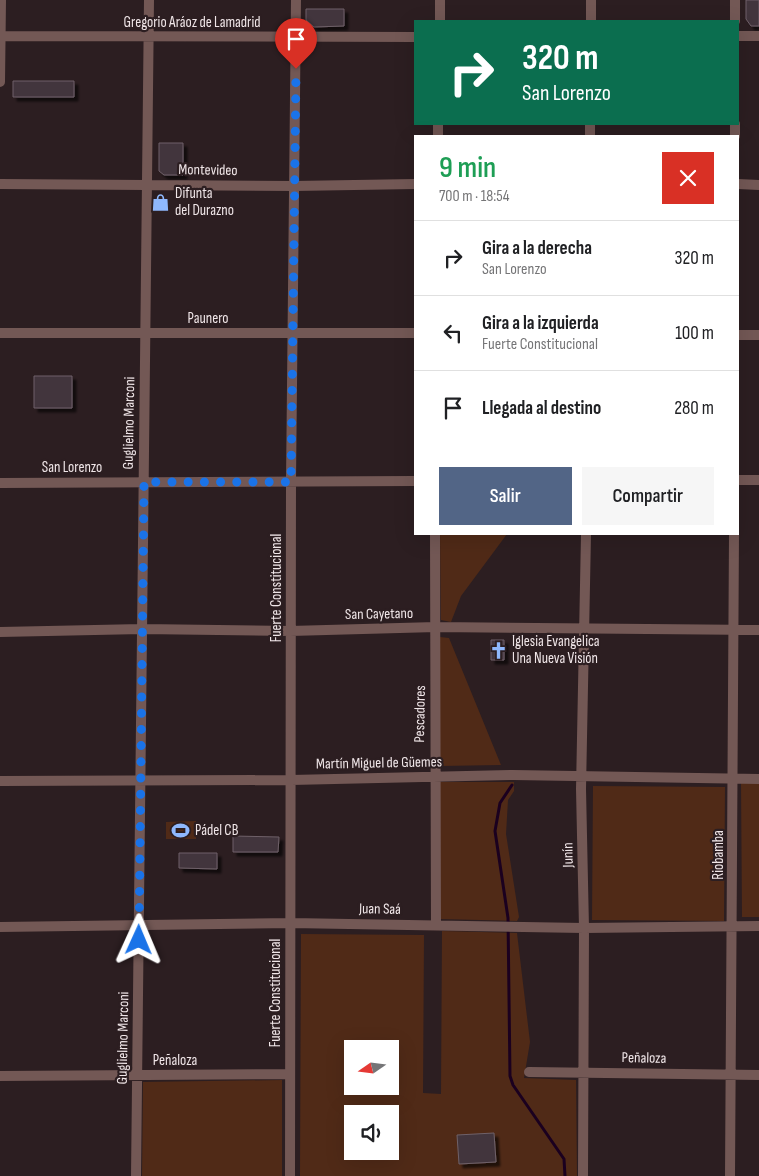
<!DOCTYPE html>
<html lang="es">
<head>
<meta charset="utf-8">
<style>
	:root { --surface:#fff; --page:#f6f6f6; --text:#202124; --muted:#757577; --line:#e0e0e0; --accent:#526586 }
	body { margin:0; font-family:"Sofia Sans Condensed",sans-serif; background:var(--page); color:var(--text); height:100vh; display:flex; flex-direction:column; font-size:19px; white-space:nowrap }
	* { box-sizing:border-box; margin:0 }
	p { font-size:16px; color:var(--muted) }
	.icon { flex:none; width:28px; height:28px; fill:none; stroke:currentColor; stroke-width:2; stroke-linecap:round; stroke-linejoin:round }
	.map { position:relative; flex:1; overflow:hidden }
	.side { position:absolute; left:414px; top:135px; width:325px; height:400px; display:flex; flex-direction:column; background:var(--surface); border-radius:0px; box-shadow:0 5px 20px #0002 }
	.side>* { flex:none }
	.hud { position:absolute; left:414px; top:20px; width:325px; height:105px; border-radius:0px; box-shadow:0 5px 20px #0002; background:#0b6e4f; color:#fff; overflow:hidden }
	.needle { width:32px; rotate:256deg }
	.buttons { position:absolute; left:344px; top:1040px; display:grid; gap:10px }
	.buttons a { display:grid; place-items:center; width:55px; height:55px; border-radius:0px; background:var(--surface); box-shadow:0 5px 20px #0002; font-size:25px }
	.pin { position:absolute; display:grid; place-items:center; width:42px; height:42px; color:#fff; margin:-51px -21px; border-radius:50% 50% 50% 0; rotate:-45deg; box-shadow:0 0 5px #0007 }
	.pin .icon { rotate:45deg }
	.me { position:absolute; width:55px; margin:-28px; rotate:1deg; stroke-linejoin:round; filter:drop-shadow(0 0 4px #0008) }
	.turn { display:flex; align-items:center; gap:18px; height:105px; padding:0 25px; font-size:22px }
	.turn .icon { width:65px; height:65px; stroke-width:2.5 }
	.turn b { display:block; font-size:35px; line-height:42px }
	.round { display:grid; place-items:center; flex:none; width:52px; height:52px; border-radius:0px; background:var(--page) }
	.summary { display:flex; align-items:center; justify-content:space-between; height:85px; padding:0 25px }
	h1 { font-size:30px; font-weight:600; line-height:38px; color:#1e9e55 }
	.primary-button { display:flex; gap:10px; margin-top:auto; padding:10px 25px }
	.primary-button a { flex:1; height:58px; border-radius:0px; background:var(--accent); color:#fff; font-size:20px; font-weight:600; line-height:58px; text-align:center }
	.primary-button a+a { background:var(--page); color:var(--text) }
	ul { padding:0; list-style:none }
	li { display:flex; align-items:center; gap:15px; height:75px; padding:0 25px; border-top:1px solid var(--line) }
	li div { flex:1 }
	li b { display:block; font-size:19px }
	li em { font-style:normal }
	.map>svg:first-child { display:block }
	.green { fill:#502a17; fill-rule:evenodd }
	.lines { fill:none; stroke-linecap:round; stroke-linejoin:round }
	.stream { stroke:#1b001f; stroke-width:3 }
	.building { fill:#42353c; stroke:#6f6169; filter:url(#shadow) }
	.minor { stroke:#735855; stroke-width:10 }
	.route { stroke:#1a73e8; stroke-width:9; stroke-dasharray:0 16.2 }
	.labels { text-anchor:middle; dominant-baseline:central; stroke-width:4.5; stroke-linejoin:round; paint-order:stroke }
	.street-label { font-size:15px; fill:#f0e6e8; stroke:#2c1e21 }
	.poi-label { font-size:15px; fill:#f0e6e8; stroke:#2c1e21; text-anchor:start }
</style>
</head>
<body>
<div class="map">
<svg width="759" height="1176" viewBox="0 0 759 1176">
	<defs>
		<filter id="shadow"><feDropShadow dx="4" dy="4" stdDeviation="1" flood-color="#0009"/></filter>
	</defs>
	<rect width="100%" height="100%" fill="#2c1e21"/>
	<path class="green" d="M440,534h67l-46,62 -10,26 -10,-2z
		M440,637l9,1 52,127 -61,1z
		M440,782h74v9l-6,9 -2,34 13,83 -2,4 -77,-2z
		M741,783h18v134h-17z
		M593,786l132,1 -1,134 -132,-1z
		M196,821v18h-30v-17z
		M442,931l75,2 13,109 -6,36 52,2 1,96h-277l1,-242 123,1 -1,158 18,1zM352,1049h38v37h-38zM352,1114h38v37h-38z
		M282,1080v96h-140l1,-94z"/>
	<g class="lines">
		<path class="stream" d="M512,785l-12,18 -5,28 13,87 2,158 3,9 51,74 1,17"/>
	</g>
	<path class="building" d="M746,0h13v26h-8l-5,-7z
		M306,9h38v17l-30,1 -8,-7z
		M13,81h61v16h-61z
		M159,143h24v32h-19l-5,-4z
		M34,376h38v32h-38z
		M491,640h13v20h-13z
		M233,836l46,1 -1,15h-45z
		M179,853h38v16l-38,-1z
		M494,1133l2,29 -37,2 -2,-29z"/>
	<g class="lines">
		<path class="minor" d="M440,21v-21
			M591,21v-21
			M735,21v-21
			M0,36l415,1
			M738,36h21
			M0,82l1,-82
			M438,136v-12
			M590,136v-12
			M735,136v-12
			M0,184l294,2 121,-2
			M738,184l21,1
			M0,333h415
			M738,335h21
			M738,480h21
			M0,483l415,-2
			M435,534l1,391
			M0,632l142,-3 148,2 146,-4 323,3
			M0,781l291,-1 222,-5 246,4
			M0,927l291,-4 293,5 175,-2
			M529,1072l230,3
			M0,1076l290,-2
			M136,1176l13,-1176
			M290,1176l1,-694 5,-482
			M583,1176l1,-248 -3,-139 5,-255
			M730,1176l4,-642"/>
	</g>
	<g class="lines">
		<path class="route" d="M139,940l5,-458h147l5,-413"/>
	</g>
	<defs>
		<symbol id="shop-bare" viewBox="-9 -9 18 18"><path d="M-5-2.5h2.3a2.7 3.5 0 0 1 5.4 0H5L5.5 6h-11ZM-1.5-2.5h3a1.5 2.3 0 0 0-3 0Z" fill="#8fb8fd" stroke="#2c1e21" stroke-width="2.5" paint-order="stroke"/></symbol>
		<symbol id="church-bare" viewBox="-9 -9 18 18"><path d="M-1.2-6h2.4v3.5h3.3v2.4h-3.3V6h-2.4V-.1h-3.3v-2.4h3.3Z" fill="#8fb8fd" stroke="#2c1e21" stroke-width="2.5" paint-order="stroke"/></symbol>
		<symbol id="stadium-bare" viewBox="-9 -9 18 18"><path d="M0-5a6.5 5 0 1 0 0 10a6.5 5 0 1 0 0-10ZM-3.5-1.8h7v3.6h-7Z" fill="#8fb8fd" stroke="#2c1e21" stroke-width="2.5" paint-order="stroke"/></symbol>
	</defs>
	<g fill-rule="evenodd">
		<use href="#shop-bare" x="148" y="190" width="25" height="25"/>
		<use href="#church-bare" x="486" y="638" width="25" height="25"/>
		<use href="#stadium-bare" x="168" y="818" width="25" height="25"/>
	</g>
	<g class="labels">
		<g class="street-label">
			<text x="192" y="22">Gregorio Aráoz de Lamadrid</text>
			<text transform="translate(208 170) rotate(1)">Montevideo</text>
			<text x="208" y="318">Paunero</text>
			<text transform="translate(129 423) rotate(-89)">Guglielmo Marconi</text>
			<text x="72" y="467">San Lorenzo</text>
			<text transform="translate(276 588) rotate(-90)">Fuerte Constitucional</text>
			<text transform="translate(379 614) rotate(-1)">San Cayetano</text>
			<text transform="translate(420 714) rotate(-89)">Pescadores</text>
			<text transform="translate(379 763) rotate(-1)">Martín Miguel de Güemes</text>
			<text transform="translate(568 855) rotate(-91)">Junín</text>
			<text transform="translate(718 855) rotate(-90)">Riobamba</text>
			<text transform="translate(380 909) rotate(1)">Juan Saá</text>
			<text transform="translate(275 993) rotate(-90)">Fuerte Constitucional</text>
			<text transform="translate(123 1038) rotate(-89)">Guglielmo Marconi</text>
			<text transform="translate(644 1058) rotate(1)">Peñaloza</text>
			<text x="175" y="1060">Peñaloza</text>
		</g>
		<g class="poi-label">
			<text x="175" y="193">Difunta<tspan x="175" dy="17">del Durazno</tspan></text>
			<text x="512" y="641">Iglesia Evangelica<tspan x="512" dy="17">Una Nueva Visión</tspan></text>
			<text x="195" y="830">Pádel CB</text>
		</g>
	</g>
</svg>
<div class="buttons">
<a><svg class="needle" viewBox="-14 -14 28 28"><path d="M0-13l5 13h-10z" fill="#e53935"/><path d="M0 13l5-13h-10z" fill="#757577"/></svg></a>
<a><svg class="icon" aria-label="sound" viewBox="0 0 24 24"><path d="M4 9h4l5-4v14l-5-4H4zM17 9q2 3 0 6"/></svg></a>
</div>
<div class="pin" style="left:296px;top:69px;background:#d93025"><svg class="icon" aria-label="arrive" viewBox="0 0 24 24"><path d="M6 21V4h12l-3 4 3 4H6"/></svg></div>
<svg class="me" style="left:139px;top:940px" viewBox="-20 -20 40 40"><path d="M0-17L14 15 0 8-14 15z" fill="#1a73e8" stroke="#fff" stroke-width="4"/></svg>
<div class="hud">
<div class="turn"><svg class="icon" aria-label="right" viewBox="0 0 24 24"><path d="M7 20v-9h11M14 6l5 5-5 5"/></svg><div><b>320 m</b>San Lorenzo</div></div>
</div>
<section class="side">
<div class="summary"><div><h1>9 min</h1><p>700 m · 18:54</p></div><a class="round" style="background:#d93025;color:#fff"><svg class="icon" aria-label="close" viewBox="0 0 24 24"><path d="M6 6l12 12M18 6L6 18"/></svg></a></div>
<ul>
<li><svg class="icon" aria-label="right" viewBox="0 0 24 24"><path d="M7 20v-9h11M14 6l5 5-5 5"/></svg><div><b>Gira a la derecha</b><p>San Lorenzo</p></div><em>320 m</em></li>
<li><svg class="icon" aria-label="left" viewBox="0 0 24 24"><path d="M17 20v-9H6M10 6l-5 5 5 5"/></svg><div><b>Gira a la izquierda</b><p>Fuerte Constitucional</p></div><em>100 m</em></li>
<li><svg class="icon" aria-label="arrive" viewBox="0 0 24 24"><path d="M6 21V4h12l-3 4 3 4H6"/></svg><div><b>Llegada al destino</b></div><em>280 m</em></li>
</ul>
<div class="primary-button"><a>Salir</a><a>Compartir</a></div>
</section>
</div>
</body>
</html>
